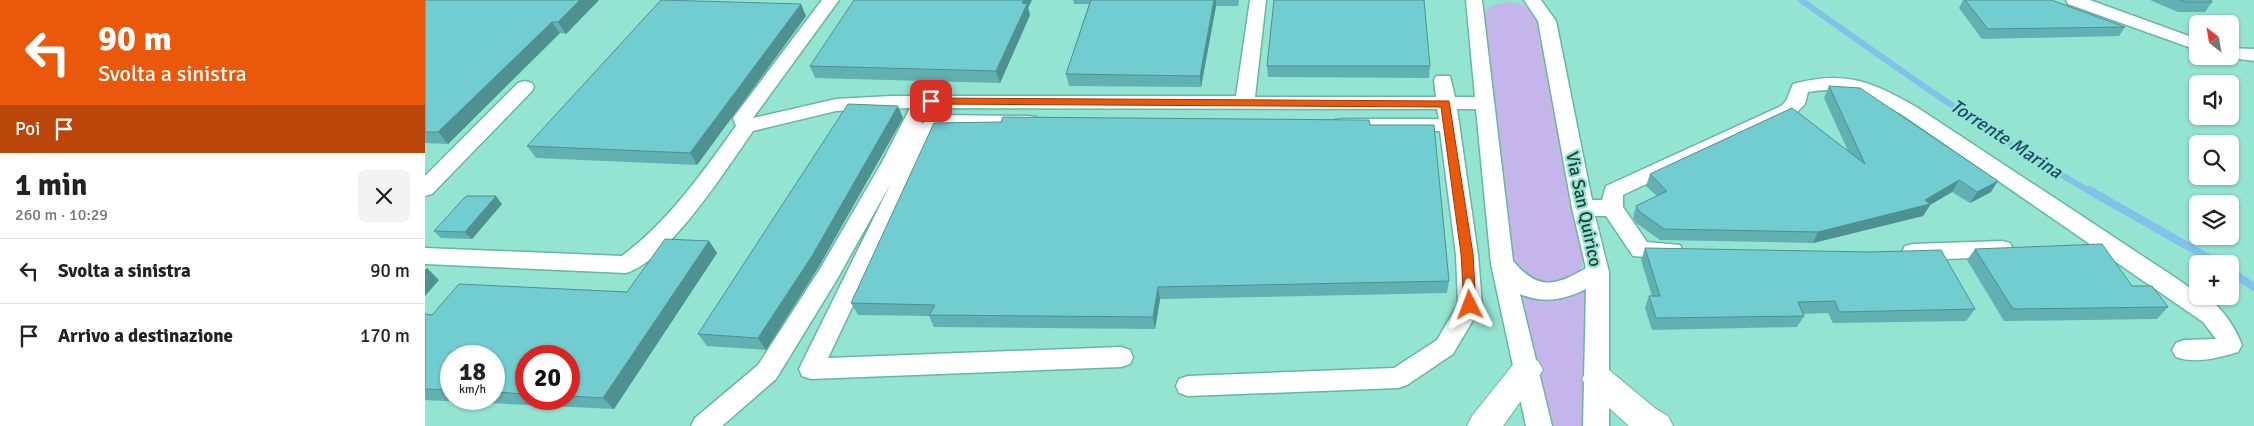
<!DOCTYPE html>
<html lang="it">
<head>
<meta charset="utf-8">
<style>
	:root { --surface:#fff; --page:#f2f2f2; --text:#222; --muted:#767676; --line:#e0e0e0 }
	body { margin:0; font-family:Signika,sans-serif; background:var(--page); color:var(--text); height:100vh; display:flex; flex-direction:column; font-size:19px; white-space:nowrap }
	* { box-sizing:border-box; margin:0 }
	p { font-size:16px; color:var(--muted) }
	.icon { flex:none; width:28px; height:28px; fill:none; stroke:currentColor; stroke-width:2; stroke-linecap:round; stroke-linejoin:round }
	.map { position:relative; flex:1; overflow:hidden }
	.drawer { display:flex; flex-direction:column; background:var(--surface); width:425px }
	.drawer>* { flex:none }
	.top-card { background:#ea580c; color:#fff; overflow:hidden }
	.needle { width:32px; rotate:329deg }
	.tools { position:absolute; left:1764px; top:15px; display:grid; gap:10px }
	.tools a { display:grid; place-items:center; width:50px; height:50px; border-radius:8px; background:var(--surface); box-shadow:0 1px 4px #0004; font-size:25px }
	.speed { position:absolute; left:15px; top:345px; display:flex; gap:10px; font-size:25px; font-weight:700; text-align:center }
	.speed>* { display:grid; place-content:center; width:65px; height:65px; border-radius:50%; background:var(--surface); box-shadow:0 1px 4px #0004; line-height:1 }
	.speed small { font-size:12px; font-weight:400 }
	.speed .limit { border:8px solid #d22; background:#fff; color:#111 }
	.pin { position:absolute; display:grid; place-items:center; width:42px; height:42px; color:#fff; margin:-21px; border-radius:10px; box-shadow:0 2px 8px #0006 }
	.me { position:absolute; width:55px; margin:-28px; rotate:357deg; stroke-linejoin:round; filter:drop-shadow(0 0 4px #0008) }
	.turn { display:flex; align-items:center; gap:18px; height:105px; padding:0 15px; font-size:22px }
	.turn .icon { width:65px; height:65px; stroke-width:2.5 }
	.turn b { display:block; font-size:35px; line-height:42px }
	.then { display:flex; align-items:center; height:48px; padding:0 15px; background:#0003; gap:10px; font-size:19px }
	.round { display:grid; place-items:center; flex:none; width:52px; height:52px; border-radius:8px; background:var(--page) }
	.head { display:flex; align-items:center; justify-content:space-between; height:85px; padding:0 15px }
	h1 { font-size:30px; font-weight:700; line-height:38px }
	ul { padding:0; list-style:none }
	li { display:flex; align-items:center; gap:15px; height:65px; padding:0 15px; border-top:1px solid var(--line) }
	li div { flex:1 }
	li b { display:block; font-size:19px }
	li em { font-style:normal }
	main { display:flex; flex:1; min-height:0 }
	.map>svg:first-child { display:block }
	.green { fill:#c4b5eb }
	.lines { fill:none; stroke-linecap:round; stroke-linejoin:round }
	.stream-far1 { stroke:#82c1ea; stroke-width:6 }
	.stream { stroke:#82c1ea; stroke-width:8 }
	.minor-casing { stroke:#67b6a4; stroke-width:3 }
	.highway-casing { stroke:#67b6a4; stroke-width:2 }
	.minor { fill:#fff; fill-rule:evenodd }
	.highway { fill:#fff; fill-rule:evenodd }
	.wall { fill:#61b0b2; fill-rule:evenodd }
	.shaded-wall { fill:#4f9091 }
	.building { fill:#71cdcf; stroke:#4f9091 }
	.route { fill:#ea580c; stroke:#983908 }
	.labels { text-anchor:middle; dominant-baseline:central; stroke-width:4.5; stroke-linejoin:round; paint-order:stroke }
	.street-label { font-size:18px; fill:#21423b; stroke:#94e4d2 }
	.water-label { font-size:19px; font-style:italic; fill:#1b4c69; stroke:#94e4d2 }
</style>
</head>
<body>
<main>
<section class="drawer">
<div class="top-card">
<div class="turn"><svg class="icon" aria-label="left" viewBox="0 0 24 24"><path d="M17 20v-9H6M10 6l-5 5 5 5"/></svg><div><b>90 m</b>Svolta a sinistra</div></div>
<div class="then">Poi<svg class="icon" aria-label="arrive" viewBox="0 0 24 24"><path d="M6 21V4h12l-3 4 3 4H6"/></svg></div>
</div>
<div class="head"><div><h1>1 min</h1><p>260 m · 10:29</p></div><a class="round"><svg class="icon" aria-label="close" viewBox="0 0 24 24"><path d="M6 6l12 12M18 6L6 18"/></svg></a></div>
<ul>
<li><svg class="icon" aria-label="left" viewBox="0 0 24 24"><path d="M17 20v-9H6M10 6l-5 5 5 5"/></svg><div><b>Svolta a sinistra</b></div><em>90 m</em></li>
<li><svg class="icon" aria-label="arrive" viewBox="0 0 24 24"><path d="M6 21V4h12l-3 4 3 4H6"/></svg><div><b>Arrivo a destinazione</b></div><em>170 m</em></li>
</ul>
</section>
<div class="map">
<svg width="1829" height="426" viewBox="0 0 1829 426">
	<rect width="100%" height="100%" fill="#94e4d2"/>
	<path class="green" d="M1082,2c16,1 24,5 33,18l44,239 -6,16c-33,16 -40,9 -67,-13l-29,-246 8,-10z
		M1090,287c30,8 43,16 73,2l-2,137h-37z"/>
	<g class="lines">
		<path class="stream-far1" d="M1376,0c95,67 189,135 290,192"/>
		<path class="stream" d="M1664,190l130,74
			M1805,271l24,16"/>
		<defs>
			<path id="minor" d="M397,0h17l-86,118 83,-19 55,-3h345l14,-96h16l-11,97h181l-2,-17 2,-4h14l5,21h20l-9,-97h16l31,261c25,29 42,26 73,7l-14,-60 -34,-187 -14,-21h17l15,21 36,179h10l4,-14 175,-80 5,-5 7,-17c54,-14 79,-2 125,24l258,170 21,15v3c20,0 39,33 45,49l-4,7c-19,6 -43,12 -62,5l-4,-7 4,-7 8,-3 32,-1 -13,-17 -299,-206c-36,-21 -52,-31 -96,-24l-3,12 -10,10 -172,81v12l24,35 33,3 3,6 -3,6 -8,2 -39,-3 -27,-40h-11l14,56v154h-26l3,-137c-22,11 -43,15 -66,5l32,132h-26l-35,-162 -15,-155h-19l21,146 4,50 -29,49 -46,31 -9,3 -210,8 -9,-3 -3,-7 3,-7 9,-3 206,-8 43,-28 21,-36 -2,-49 -16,-124h-98l-7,-1 -3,-5 3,-5 7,-1h97l-2,-10 -508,-1 -8,16 19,-9 89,1 7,1 3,5 -3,5 -7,1 -85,-1 -9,6 -107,225 293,-11 9,3 3,7 -3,7 -9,3 -310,12 -9,-3 -3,-7 92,-186 -55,98 -60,98 -54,47h-31l4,-8 63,-53 62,-96 61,-105 29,-56 -74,3 -83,20c-26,37 -84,129 -127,142l-201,-9v-16l197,8c47,-35 80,-83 114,-130l-3,-8 3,-4z
				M1641,0h24l107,39v11l-129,-46z
				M1805,48l24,1v12l-30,-4 6,-1z
				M100,81l7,2 2,4 -2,4 -100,103 -7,2v-20l93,-93z
				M1577,241l8,2 3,6 -3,6 -8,2 -89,3 -8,-2 -3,-6 3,-6 8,-2z"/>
			<path id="highway" d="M1102,357l11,4 5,9 -40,56h-36l5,-10 44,-55z
				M1173,366l11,4 47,39 12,7 5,10h-44l-42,-38 -5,-9 5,-9z"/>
		</defs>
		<use href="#minor" class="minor-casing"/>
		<use href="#highway" class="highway-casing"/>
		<use href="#minor" class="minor"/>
		<use href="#highway" class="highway"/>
	</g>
	<path class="wall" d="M0,0h174l-33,34 -6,-1 -112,111 -23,-1z
		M472,0h135l-4,8 2,7 -30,68 -185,-5 -5,-12z
		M648,0h166l-1,6h-22l-15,81 -132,-1 -3,-12 23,-70h-15z
		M1538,0h90l1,1 71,26 -6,9 -137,3 -23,-31z
		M1725,0h61l1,2 -7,10h-27z
		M381,16l-109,149 -161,-7 -9,-12z
		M842,66h163l-1,12 -161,-1z
		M1404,86l162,106 -21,11 -18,-11 -22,13 -7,11 -110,27 -153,-3 -24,-17 -3,-5 3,-12 21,-10 -11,-10 4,-12 198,-23 -24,-53z
		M478,118l-85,150 -52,82 -59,-4 -9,-12z
		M945,125l79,156 -2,12 -287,6 -5,30 -221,-2 -5,-11 -71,-1 -7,-12z
		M77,204l-30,35 -31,-1 -7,-7z
		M284,241l8,12 -103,156 -189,-9v-86l7,1 195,-23zM26,356h43v43h-43zM101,356h43v43h-43z
		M1220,248l330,61 -9,12 -133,2 -5,-10 -25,1 1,2 -7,11 -145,3 -7,-22 4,-12h3l-11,-36z
		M1550,249l157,37 36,21 -11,12 -153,2 -37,-61z"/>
	<path class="shaded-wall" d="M155,0h19l-33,34 -8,-12z
		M599,0h8l-4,8 2,7 -30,68 -4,-12z
		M789,0h2v6l-15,81 -1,-11z
		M376,4l5,12 -109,149 -7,-12z
		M127,22l8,11 -112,111 -10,-12z
		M473,106l5,12 -85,150 -52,82 -8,-12z
		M1534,180l-7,12 -22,13 -7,11 -110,27 5,-11 107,-32z
		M1573,181l-7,11 -21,11 7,-11z
		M71,196l6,8 -30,35 -7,-7z
		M284,241l8,12 -103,156 -11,-11z
		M2,268l12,12 -14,16v-26z
		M733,287l2,12 -5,30 -2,-12z"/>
	<path class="building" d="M0,0h155l-22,22h-6l-114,110h-13z
		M236,0l140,4 -111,149 -163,-7z
		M429,0h170l-2,3 5,1 -31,67 -186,-5z
		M666,0h123l-14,76 -134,-2z
		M849,0h150l6,66h-163z
		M1540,0h88l1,1 71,26 -137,2z
		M1755,0h31l1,2h-27z
		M1404,86l31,2 138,93 -21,11 -18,-12 -34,20 5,4 -112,28 -154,-3 -24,-17 -4,-6 31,-15 -17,-17 142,-66 73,56z
		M423,104l50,2 -86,150 -54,82 -60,-4z
		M578,117l366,3 1,5h64l15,156 -291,6 -5,30 -224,-2 6,-10 -84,-2 83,-180 67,-1z
		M41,196h30l-31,36 -31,-1z
		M240,239l44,2 -106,157 -34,-2v-40h-43v38l-32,-2v-36h-43v34l-26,-1v-75l7,1 27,-31 168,8z
		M1677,244l30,42h20l16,21 -155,2 -38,-60z
		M1220,248l226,4 70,-2 34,59 -136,3 -4,-11 -37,1 6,14 -148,2 -7,-22h11z"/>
	<path class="route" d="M506,98l518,3 24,153 3,51 -6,4 -6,-4 -3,-51 -20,-147 -513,-3 -2,-3z"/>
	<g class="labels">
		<g class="street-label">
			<text transform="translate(1159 209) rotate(78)">Via San Quirico</text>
		</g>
		<g class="water-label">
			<text transform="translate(1581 139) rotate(33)">Torrente Marina</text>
		</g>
	</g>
</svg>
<div class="tools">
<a><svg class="needle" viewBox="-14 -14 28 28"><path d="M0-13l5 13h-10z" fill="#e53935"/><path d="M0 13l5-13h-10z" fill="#767676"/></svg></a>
<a><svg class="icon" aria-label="sound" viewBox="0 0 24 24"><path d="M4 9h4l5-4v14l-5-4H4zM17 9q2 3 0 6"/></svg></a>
<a><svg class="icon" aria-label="search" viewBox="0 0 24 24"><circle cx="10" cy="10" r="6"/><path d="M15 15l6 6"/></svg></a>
<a><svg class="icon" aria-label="layers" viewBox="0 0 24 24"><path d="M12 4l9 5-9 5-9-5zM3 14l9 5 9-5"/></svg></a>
<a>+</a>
</div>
<div class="speed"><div>18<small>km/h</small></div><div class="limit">20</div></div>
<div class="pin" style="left:506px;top:101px;background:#d93025"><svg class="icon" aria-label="arrive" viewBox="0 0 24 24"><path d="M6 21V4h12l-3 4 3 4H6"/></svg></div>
<svg class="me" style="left:1045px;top:305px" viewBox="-20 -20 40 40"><path d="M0-17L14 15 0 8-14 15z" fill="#ea580c" stroke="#fff" stroke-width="4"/></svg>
</div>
</main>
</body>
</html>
